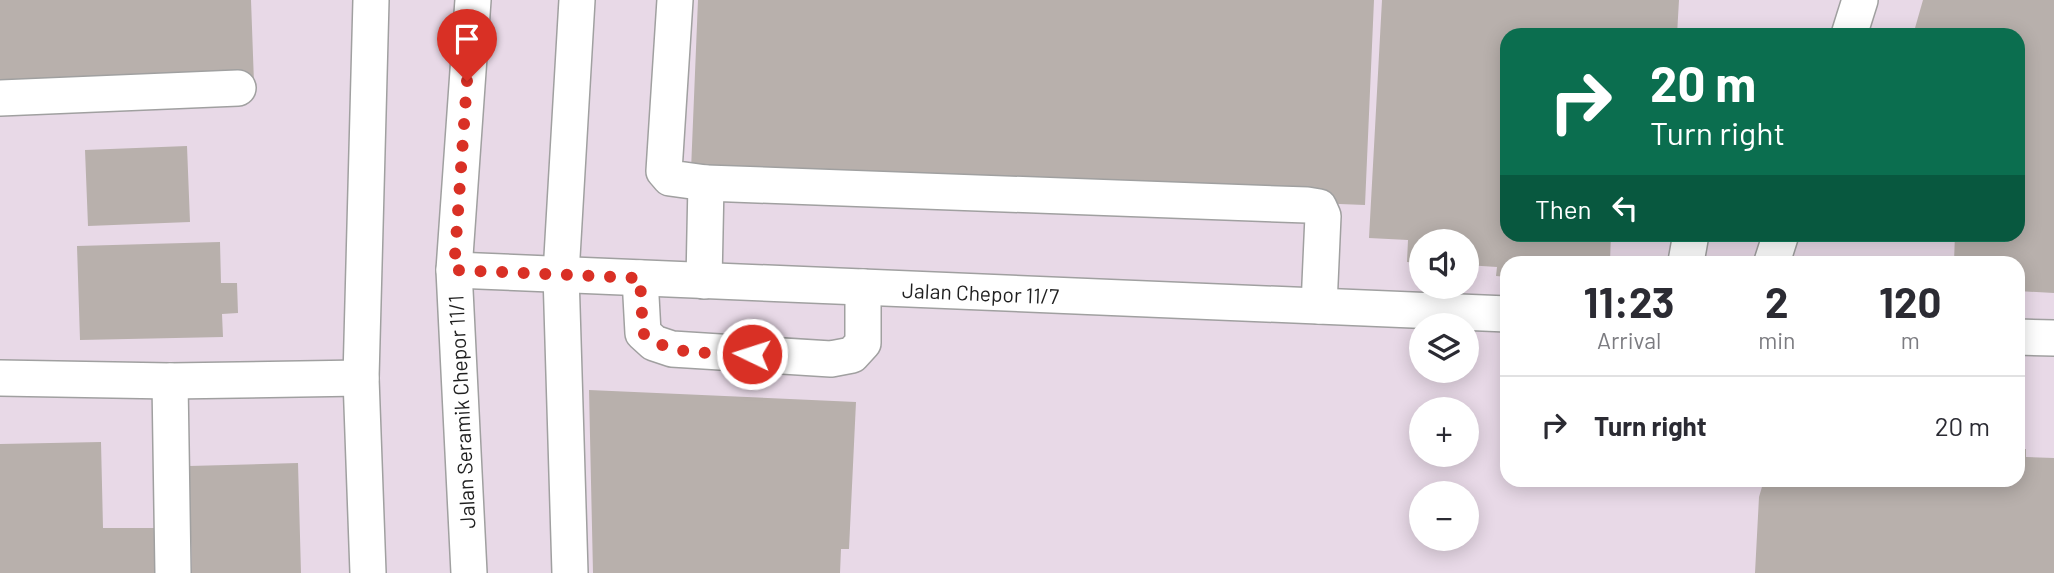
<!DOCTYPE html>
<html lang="en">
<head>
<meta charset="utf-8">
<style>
	:root { --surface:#fff; --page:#f2f2f3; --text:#2b2b33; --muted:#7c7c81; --line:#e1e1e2 }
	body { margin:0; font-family:Barlow,sans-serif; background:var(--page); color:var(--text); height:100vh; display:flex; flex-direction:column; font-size:26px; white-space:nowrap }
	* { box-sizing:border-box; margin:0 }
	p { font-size:23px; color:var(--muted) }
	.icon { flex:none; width:38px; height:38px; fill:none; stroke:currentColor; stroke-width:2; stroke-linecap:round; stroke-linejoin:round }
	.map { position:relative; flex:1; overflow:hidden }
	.panel { position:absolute; left:1500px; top:256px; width:525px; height:231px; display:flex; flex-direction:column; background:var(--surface); border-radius:21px; box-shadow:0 4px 18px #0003 }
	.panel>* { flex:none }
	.top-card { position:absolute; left:1500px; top:28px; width:525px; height:214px; border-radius:21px; box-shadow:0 4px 18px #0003; background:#0b6e4f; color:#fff; overflow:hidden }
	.buttons { position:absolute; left:1409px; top:229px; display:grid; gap:14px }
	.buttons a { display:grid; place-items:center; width:70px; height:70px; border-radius:50%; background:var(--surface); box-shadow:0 4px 18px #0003; font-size:35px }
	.pin { position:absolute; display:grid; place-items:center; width:60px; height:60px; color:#fff; margin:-72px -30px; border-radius:50% 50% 50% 0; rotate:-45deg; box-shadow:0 0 7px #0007 }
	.pin .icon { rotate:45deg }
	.me { position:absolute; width:77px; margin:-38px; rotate:274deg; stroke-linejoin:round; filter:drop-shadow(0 0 5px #0008) }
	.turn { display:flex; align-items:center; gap:24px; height:147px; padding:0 35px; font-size:32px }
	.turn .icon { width:91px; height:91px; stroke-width:2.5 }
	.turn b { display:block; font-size:49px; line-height:60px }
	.then { display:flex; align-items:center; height:66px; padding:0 35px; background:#0003; gap:14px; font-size:26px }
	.eta { display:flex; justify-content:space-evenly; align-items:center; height:119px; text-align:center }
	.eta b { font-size:42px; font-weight:700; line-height:49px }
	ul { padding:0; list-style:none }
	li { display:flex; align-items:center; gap:21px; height:98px; padding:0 35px; border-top:2px solid var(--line) }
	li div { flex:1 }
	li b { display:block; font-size:26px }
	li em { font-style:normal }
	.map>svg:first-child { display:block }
	.industrial { fill:#e8d9e7; fill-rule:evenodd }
	.building { fill:#b8b0ac }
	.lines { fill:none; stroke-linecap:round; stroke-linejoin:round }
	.minor-casing { stroke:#a0a0a0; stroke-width:38 }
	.minor { stroke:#fff; stroke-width:35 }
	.route { stroke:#d93025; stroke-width:12; stroke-dasharray:0 21.6 }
	.labels { text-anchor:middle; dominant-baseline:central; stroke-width:7; stroke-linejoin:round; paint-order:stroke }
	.street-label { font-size:21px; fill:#1f1f1f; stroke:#fff }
</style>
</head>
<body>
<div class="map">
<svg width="2054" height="573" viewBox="0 0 2054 573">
	<rect width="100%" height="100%" fill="#efebe6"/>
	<path class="industrial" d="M0,0h2054v573h-2054zM1507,35h511v199h-511zM1421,242h45v45h-45zM1507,262h511v218h-511zM1421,326h45v45h-45zM1421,410h45v45h-45zM1421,494h45v45h-45z"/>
	<path class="building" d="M0,0h251l3,83 -254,8z
		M698,0h676l-9,205 -651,-26 -23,-9z
		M1382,0h297l-2,35h-170v199h104l-1,28h-103v15l-11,-1 1,-9 -31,-2v-23h-45v21l-14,-1 1,-22 -39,-2z
		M1923,0h131v293l-36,-2v-29h-64l1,-28h63v-199h-105z
		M187,146l3,76 -102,4 -3,-76z
		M1627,234h40l-1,5 -39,-2z
		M220,242l1,41h16l1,30 -16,1 1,23 -143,3 -3,-94z
		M589,390l267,12 -7,147h-8l-1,24h-247z
		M101,442l2,86h54l1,45h-158v-129z
		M2018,449h8v8l28,1v115h-299l4,-76 5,-17h254z
		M298,463l3,110h-109l-3,-107z"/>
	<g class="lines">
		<defs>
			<g id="minor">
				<path d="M675,0l-11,171 6,7 36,5"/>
				<path d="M1849,35l11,-35"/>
				<path d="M0,98l238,-10"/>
				<path d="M1686,262l5,-28"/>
				<path d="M1772,262l9,-28"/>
				<path id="s1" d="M454,270l1053,44"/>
				<path d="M640,278l3,55 11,10 18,6 159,10 21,-4 11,-12v-56"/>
				<path d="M704,281l2,-98 601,22 12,2 4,9 -4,90"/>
				<path d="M2018,337l36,1"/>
				<path d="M0,378l170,3 191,-3"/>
				<path d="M170,381l3,192"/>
				<path d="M368,573l-7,-195 10,-378"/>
				<path d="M469,573l-15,-303 19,-270"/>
				<path d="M570,573l-9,-299 16,-274"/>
			</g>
		</defs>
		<use href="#minor" class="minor-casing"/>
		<use href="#minor" class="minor"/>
	</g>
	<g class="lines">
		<path class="route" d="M467,81l-13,189 186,8 3,55c27,25 74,19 109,21"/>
	</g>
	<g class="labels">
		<g class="street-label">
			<text stroke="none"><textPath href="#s1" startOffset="527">Jalan Chepor 11/7</textPath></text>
			<text transform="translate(461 412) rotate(-93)">Jalan Seramik Chepor 11/1</text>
		</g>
	</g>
</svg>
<div class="buttons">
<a><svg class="icon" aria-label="sound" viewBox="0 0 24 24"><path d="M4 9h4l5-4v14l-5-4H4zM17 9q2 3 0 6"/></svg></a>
<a><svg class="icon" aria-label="layers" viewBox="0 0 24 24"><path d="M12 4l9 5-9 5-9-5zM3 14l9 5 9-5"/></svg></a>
<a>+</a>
<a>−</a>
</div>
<div class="pin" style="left:467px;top:81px;background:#d93025"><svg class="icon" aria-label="arrive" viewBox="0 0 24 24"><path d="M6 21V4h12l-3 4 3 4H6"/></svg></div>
<svg class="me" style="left:752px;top:354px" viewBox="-20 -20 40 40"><circle r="17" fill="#d93025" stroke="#fff" stroke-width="3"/><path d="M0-11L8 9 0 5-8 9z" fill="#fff"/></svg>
<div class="top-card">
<div class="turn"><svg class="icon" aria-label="right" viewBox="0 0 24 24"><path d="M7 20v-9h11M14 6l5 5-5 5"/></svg><div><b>20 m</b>Turn right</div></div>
<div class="then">Then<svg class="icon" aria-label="left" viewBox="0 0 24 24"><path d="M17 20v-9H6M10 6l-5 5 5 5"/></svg></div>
</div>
<section class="panel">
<div class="eta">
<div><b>11:23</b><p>Arrival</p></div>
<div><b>2</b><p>min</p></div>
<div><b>120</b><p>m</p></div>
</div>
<ul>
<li><svg class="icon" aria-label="right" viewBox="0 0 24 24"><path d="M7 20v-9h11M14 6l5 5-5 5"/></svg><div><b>Turn right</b></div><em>20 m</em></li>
</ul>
</section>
</div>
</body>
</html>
